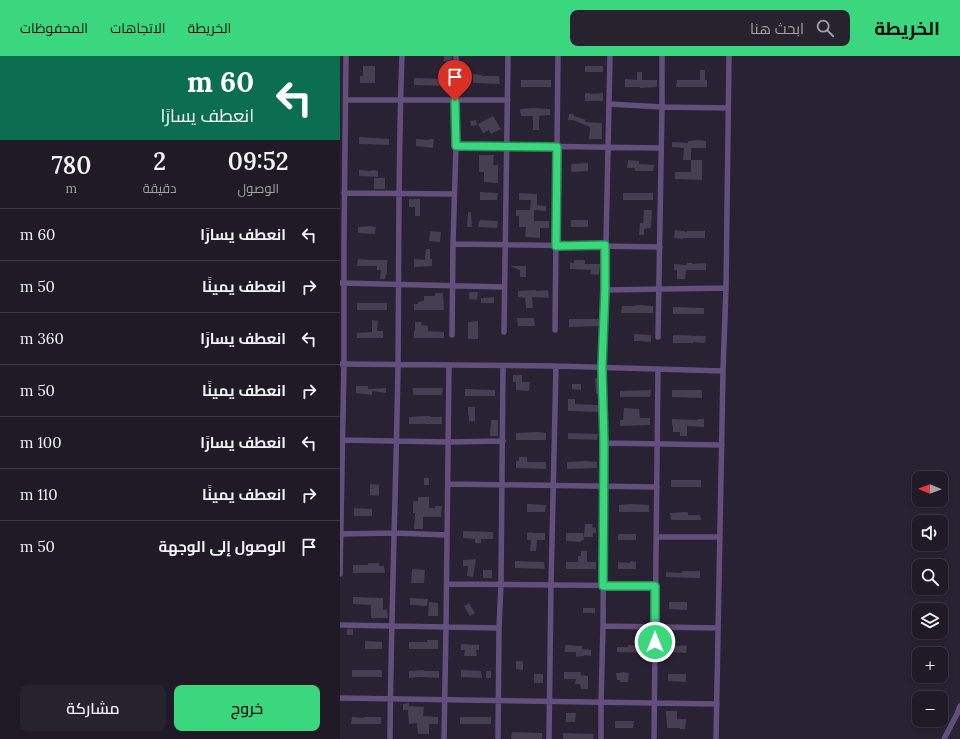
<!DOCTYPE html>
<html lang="ar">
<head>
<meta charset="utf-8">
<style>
	:root { --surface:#1f1a26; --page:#27232e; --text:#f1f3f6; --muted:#a1a1a7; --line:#3c3843; --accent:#3ad77f }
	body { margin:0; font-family:Lora,Cairo,serif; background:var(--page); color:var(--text); direction:rtl; height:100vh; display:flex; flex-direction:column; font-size:15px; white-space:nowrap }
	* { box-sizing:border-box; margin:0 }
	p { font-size:13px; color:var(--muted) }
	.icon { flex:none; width:22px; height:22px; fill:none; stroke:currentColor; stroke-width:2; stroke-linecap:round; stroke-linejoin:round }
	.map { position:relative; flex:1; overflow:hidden; direction:ltr }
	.sheet { display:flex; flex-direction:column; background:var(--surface); width:340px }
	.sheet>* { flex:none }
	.top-card { background:#0b6e4f; color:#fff; overflow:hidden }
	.needle { width:26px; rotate:271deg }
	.controls { position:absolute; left:572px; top:415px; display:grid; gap:8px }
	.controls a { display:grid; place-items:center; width:36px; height:36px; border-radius:8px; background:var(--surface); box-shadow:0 2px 6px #0003,0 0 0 1px var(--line); font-size:20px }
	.pin { position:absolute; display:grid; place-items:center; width:34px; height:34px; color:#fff; margin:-41px -17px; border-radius:50% 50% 50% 0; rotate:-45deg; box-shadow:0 0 4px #0007 }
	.pin .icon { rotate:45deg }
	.me { position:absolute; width:44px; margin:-22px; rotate:0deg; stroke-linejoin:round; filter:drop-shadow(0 0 3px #0008) }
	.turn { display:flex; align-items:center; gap:14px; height:84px; padding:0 20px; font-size:18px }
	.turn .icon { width:52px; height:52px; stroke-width:2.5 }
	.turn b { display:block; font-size:28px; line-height:34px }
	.eta { display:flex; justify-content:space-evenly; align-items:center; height:68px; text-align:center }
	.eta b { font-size:24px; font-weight:600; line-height:28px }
	.cta { display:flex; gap:8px; margin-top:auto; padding:8px 20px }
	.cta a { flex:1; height:46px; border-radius:8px; background:var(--accent); color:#111; font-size:16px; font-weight:600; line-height:46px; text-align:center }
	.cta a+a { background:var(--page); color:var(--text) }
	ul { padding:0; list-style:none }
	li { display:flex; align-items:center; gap:12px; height:52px; padding:0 20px; border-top:1px solid var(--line) }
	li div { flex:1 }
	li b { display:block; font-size:15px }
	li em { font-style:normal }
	header { display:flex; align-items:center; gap:24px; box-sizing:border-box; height:56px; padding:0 20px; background:var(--accent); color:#111 }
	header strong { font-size:19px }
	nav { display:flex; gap:22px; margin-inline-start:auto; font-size:14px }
	.search { width:280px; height:36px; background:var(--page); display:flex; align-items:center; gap:10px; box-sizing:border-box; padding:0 14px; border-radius:8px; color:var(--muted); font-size:15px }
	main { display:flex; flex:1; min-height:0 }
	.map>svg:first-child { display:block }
	.building { fill:#463e51 }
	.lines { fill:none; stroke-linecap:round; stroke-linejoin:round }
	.street { stroke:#624f7b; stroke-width:5.5 }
	.route-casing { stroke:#268c53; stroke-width:10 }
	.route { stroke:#3ad77f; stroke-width:7 }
</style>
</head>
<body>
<header>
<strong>الخريطة</strong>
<div class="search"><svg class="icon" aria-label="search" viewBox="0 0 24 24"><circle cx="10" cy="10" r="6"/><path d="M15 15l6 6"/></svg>ابحث هنا</div>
<nav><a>الخريطة</a><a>الاتجاهات</a><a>المحفوظات</a></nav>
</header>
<main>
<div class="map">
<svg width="620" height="683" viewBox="0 0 620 683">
	<rect width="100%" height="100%" fill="#292233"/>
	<path class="building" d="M104,0h8v6h-8z
		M23,10h12v17h-15v-7h3z
		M245,10h18v6h-18z
		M360,14h5v10h2v7h-31l1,-7h23z
		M297,16h5v8h15v7l-17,1v-1h-15v-8l12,1z
		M133,18l9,1v1h17l1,8 -27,-1z
		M74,22l33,1v7l-33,-1z
		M181,24h30v7h-30z
		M245,37h5v1l13,-1v8h-18z
		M193,52l17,1v6l-11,1v14h-6v-14h-12l-1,-7z
		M229,58h4l1,2 12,4 -1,2 17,1v16h-13l1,-12 -17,-7h-5z
		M153,60l8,13 -10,5 -2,-4 -6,3 -5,-9z
		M136,64l1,5 -6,1 -1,-5z
		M19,81l30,2v6l-30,-1z
		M76,83l13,1v-1h5l-1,9 -17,-2z
		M358,84l8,1v7h-15v12h-8l1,-12 -12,-1v-5l16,1v-2z
		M139,99h15l-1,10h5v18l-14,-1v-10h-5z
		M288,104l11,1v3l15,1 -1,6h-18v-3h-8z
		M351,104h11v20l-27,-1v-7h16z
		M248,107v8l-17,1v-8z
		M19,114l12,1v-1l7,1v6l-19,-1z
		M34,122h11v11h-11z
		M140,136l18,1 -1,7h-17z
		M179,137l18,1v11l9,1v5l-12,-1v11h15v7h-9v10l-15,-1 1,-10h-7v-11h-3v-6h17h-3l1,-10h-12z
		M283,137h30v7h-30z
		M69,143h11v17h-5v-9h-6z
		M304,154h8l-1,18 -7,1v6h-5l1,-12h3z
		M128,156h3l1,15h-5z
		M140,164l18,1 -1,7 -19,-1 1,-6h1z
		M231,164h17v7h-17z
		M30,170l6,1 -1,7 -17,-1v-6z
		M335,174l12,2v-1h18v7h-22v1l-9,-1z
		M90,175l11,1 -1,10 -11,-1z
		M86,193h4v10h2v7l-18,1v-8l11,1z
		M18,203l11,1h18v14h-1l-1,5h-5l1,-9h-4v-4h-20z
		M234,204h11v4h15l-1,11 -9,-1 1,-4 -21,-1v-6h4z
		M347,207h5v1l14,-1v7h-20l-1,9h-8v-9h-3v-6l12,1z
		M170,210h16v11h-6v-7z
		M196,234v1l12,-1 1,8 -17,-1 1,11h-7l-1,-10 -7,-1v-6z
		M129,236h9l-1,8 -8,-1z
		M95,237h8l1,17h-30v-6h4v-2l6,-1v-5h11z
		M154,241v6h-13v-5z
		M17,247h30v7h-30z
		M297,249l16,1v7h-32l1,-7h12z
		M333,251l31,1v6h-31z
		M177,262h17l1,8h-17z
		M229,263h31l-1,7 -30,1z
		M32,264l6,1 -1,10h6v7h-26v-5l15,-1z
		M138,265v18h-10v-17z
		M75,266h7l-1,3 7,1v5l16,1v6h-30v-7h1z
		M294,278l17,1v7l-12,-1h-5z
		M333,279l33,1 -1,7 -12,-1v1h-20z
		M173,319h9v7h8l-1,9 -13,-1v-8h-3z
		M255,322h3v16h-2z
		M232,328h9v6l-9,-1z
		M16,330h12v3h3l15,-1v5l-14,-2v4l-16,-2z
		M73,332h30l-1,7h-29z
		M125,333l30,1v6h-30z
		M311,334l-1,7h-30v-6z
		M332,334h30v8l-30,-1z
		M228,343h7v5l23,1v7l-30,-1z
		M128,351h7v14h-6v-6h-1z
		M284,352l15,1 1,9h10v7l-30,1v-6h3z
		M85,360h5v1h12v7h-33v-7z
		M332,363l26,1v-1h6v8l-17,-1v10h-7v-4h-7v-6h-1z
		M151,364h7v16h-8z
		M197,376l9,1v7h-30v-7z
		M228,377l30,1 -1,6 -29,-1z
		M179,401h8v5h19v7l-30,-1v-7h3z
		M245,405l12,1v6l-30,1v-7z
		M84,422h5v7h-5z
		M331,424h30v7h-30z
		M30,428l9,1v11l-9,-1z
		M78,441h11v11h6v-2h7l-1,11h-18v12h-9l1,-16h-2v-12h5z
		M187,448l19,1 -1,7h-18z
		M291,448l18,1v7h-30v-7z
		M14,452l18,1v7h-18z
		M347,456l1,1v2h12l1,5h-30l-1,-7z
		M245,468h8l-1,3 4,1v5h-3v4h-9z
		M123,475l30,1v7h-12v4h-6v-4l-12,-1z
		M192,476v1h13v7h-8l-1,11h-6l1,-11h-4v-7z
		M226,477h17l1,7 -3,1v1l-15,-1z
		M278,478h18v6h-18z
		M241,495h6v11h9v7h-30v-7h12v-6h3z
		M136,503l-3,18 -6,-1 1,-10h-5v-6z
		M175,505l29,1 1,7 -30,-1z
		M290,505l6,1v7h-18v-7l12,1z
		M28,507h11v3h5l1,7h-32v-8h15z
		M72,513l13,1 -1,13h-13z
		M143,514h9v8h-9z
		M342,515h18v7h-5l-29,-1v-5l16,1z
		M13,541l30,1v12l4,-1 1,9h-17v-13l-18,-1z
		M70,542l18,1 -1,7 -17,-1z
		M89,546l9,1v13h-10z
		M329,546h18v8l-18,-1z
		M129,547l6,10 -5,3 -6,-10z
		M243,552h12v5h-12z
		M7,573h6v6h-6z
		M87,584h11v9h-29v-7h18z
		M25,585l17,1v7h-17z
		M121,588l18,1v5h-3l1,6h-13l1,-6h-4z
		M225,589l17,1v3l9,1v6l-7,-1v1l-8,1v-5h-11z
		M288,589l19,1v7l-30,-1v-5h11z
		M341,589l6,1 -1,7 -17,-1v-6h12z
		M176,605h7v9l-7,-1z
		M12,614h30v7h-30z
		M84,614v1h15v7l-18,-1 -12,1v-7z
		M121,614l20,1 1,7 -21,-1z
		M146,615h5v7h-5z
		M224,616h17v3l7,1v13h-7l-1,-5h-5l1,-5h-12z
		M281,616l8,1 -1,9h-8v-2h-3l-1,-7h5z
		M194,618h9v9h-9z
		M328,618h18v8l-18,-1z
		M69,647v3l15,1 -1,9 15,1v7h-9v10h-11l-1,-10v-1l-8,1 -1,-14h-5v-6z
		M326,655h11v8h9l-1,10h-5v-1h-13z
		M226,657h10l-1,9h-9z
		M12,661l12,1v-1h17v7h-30z
		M120,661h31v7h-31z
		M275,665h19l-1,7h-18z
		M172,676l30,1v6h-31z
		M223,677l31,1 -1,5h-30z"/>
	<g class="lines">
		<path class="street" d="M6,44h162
			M269,48l53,3 66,1
			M116,89l205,3
			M4,137l110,1
			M113,188l207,3
			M0,227l164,4
			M265,234l121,-2
			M215,274l3,-274
			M164,276c1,-92 3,-184 4,-276
			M112,279l1,-91 3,-99v-89
			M318,281l4,-230v-51
			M0,308l216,2 167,5
			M0,384l108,2 55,-1
			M264,387l118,2
			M108,428l209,3
			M1,478l53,-1 53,2
			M316,481h64
			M0,518l4,-210v-122l2,-186
			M107,528l208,2
			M0,569l159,3
			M263,570l115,2
			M0,642l377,6
			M50,683c1,-125 6,-249 8,-374 1,-103 0,-206 4,-309
			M104,683l2,-112 3,-262
			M158,683l1,-111 2,-44 2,-218
			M209,683l2,-154 5,-219
			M261,683v-37l2,-76 1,-140 -2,-119 3,-77 5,-234
			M314,683l4,-370
			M376,683l7,-368 3,-83 3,-232
			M604,683l13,-25 3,-8"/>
	</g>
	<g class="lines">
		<defs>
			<path id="route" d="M115,45l1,45 101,1 -1,99 49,-1v45l-3,77 2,76 -1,143h52v56"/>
		</defs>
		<use href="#route" class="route-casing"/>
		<use href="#route" class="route"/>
	</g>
</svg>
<div class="controls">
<a><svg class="needle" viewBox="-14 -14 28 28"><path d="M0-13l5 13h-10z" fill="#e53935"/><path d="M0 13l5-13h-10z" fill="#a1a1a7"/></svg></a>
<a><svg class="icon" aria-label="sound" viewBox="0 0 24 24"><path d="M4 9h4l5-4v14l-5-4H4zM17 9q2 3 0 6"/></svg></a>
<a><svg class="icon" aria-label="search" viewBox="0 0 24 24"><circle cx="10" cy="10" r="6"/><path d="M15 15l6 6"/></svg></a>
<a><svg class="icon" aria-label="layers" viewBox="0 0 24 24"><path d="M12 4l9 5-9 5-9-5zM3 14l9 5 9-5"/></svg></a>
<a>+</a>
<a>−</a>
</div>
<div class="pin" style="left:115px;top:45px;background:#d93025"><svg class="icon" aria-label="arrive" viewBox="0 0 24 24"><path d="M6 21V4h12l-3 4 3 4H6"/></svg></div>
<svg class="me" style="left:315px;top:586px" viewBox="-20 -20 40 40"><circle r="17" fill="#3ad77f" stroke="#fff" stroke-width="3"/><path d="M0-11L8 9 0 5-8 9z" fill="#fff"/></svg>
</div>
<section class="sheet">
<div class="top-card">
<div class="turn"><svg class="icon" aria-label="left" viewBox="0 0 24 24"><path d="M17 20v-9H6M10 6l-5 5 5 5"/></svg><div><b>60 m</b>انعطف يسارًا</div></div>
</div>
<div class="eta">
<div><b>09:52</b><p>الوصول</p></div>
<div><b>2</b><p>دقيقة</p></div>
<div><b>780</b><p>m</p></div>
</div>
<ul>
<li><svg class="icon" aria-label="left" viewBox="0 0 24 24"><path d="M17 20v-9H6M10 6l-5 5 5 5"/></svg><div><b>انعطف يسارًا</b></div><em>60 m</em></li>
<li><svg class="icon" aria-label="right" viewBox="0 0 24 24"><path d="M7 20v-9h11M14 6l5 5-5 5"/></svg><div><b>انعطف يمينًا</b></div><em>50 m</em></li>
<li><svg class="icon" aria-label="left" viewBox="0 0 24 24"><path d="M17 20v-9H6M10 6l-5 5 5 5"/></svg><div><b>انعطف يسارًا</b></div><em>360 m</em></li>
<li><svg class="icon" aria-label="right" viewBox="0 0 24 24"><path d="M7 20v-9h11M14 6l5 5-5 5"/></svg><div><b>انعطف يمينًا</b></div><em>50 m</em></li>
<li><svg class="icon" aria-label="left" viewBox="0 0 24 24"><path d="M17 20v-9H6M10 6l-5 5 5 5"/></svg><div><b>انعطف يسارًا</b></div><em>100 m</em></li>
<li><svg class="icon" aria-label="right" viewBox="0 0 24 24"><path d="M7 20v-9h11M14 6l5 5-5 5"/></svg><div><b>انعطف يمينًا</b></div><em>110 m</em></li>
<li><svg class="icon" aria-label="arrive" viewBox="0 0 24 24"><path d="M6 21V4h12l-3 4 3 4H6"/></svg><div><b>الوصول إلى الوجهة</b></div><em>50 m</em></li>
</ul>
<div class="cta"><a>خروج</a><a>مشاركة</a></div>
</section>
</main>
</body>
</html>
